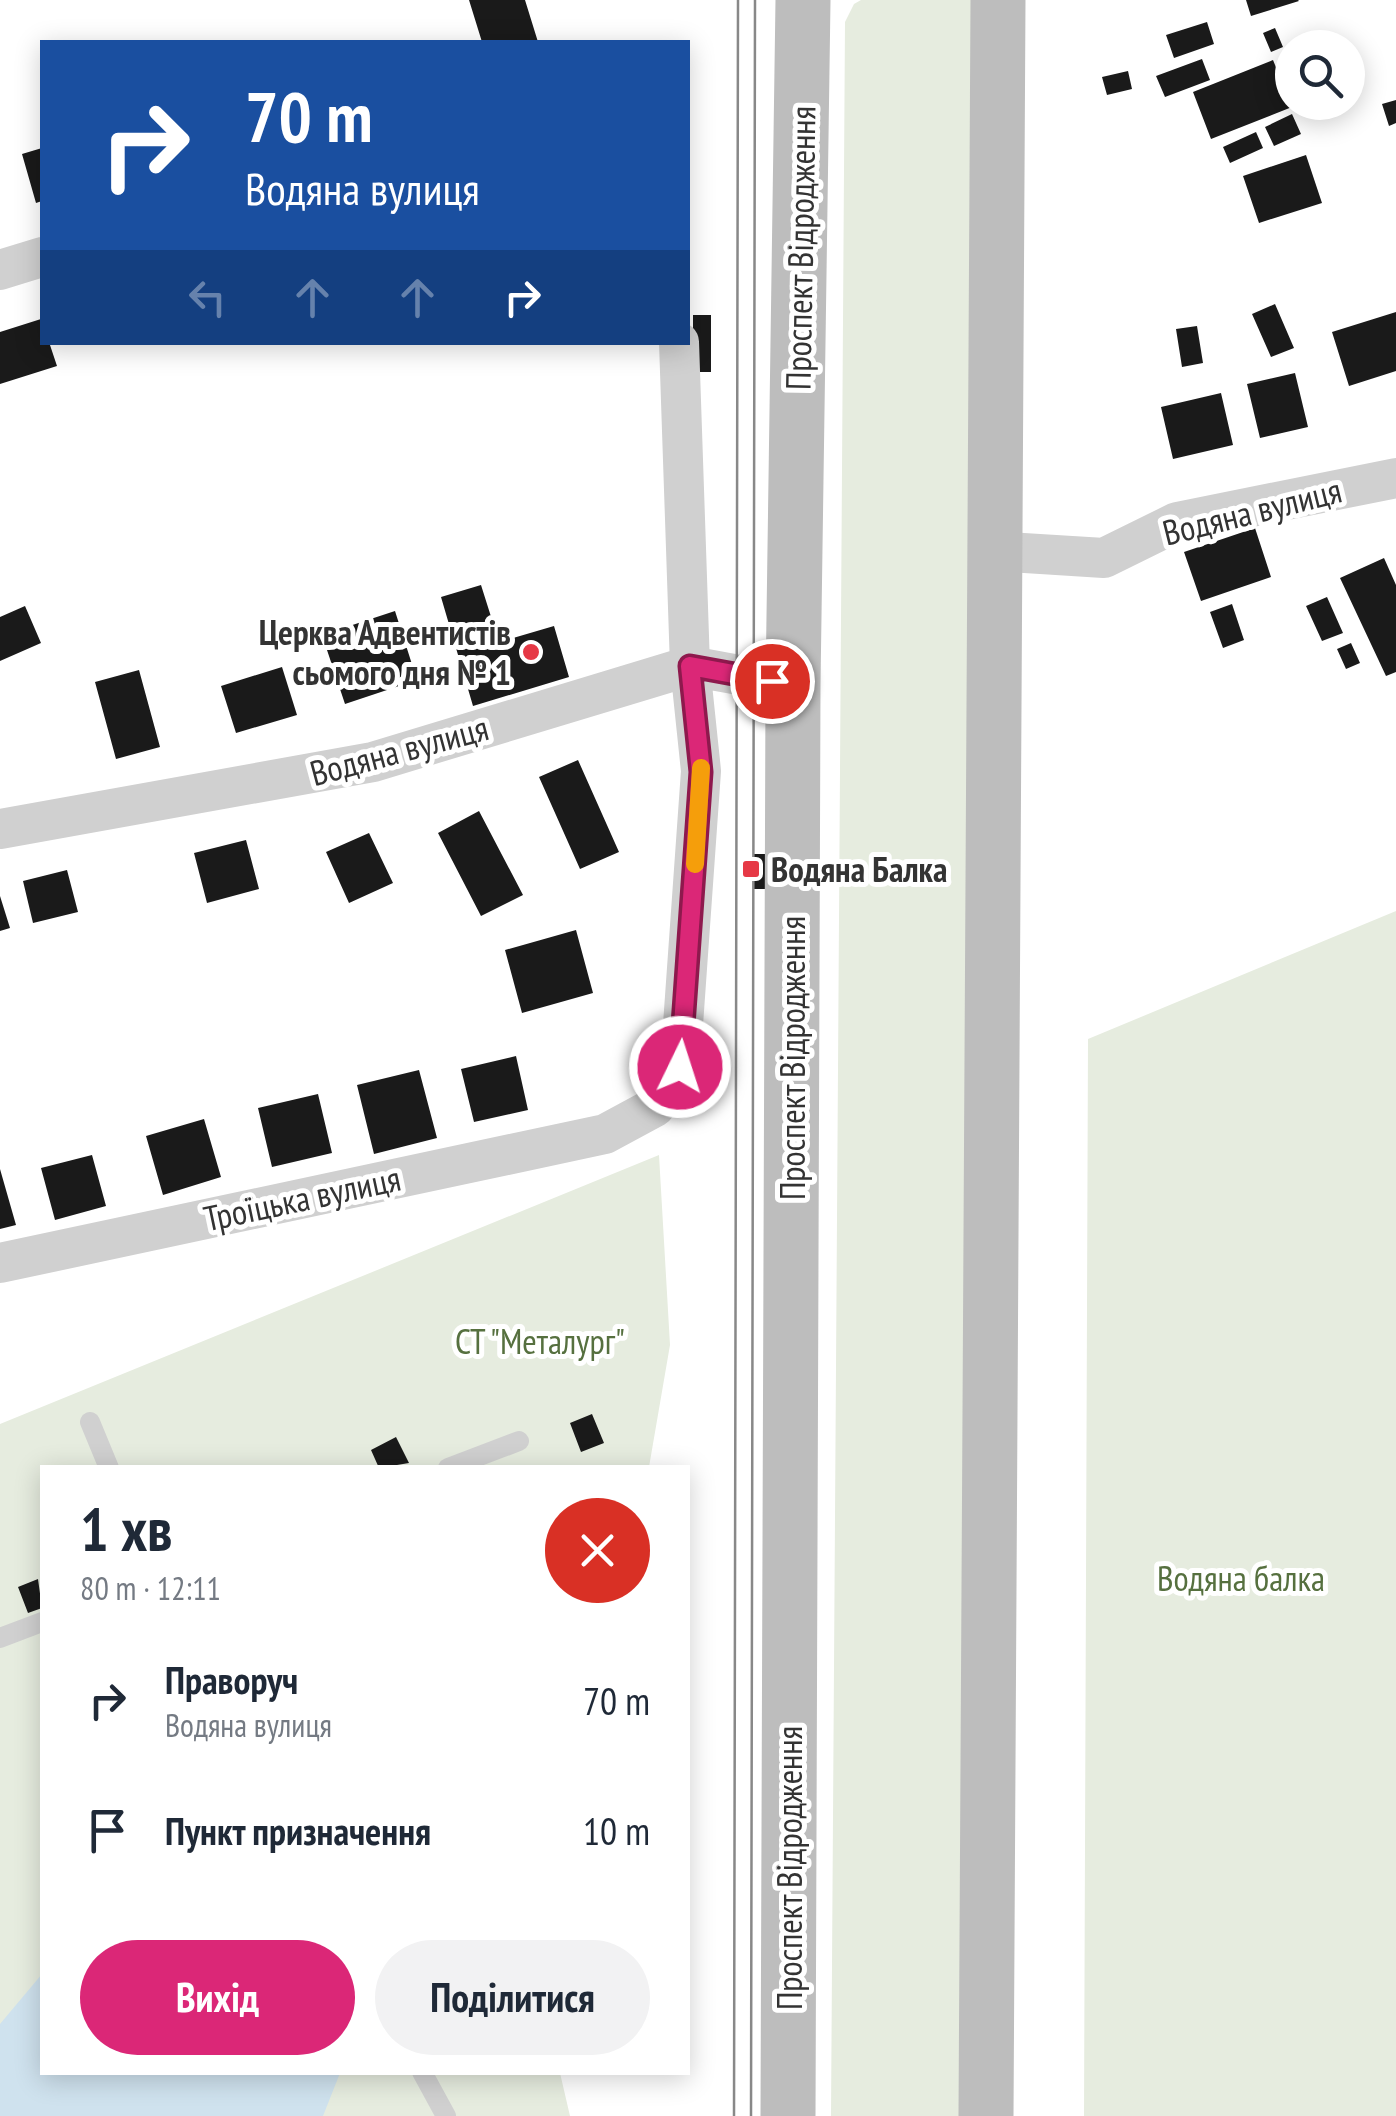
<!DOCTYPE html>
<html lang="uk">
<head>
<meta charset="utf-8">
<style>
	:root { --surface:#fff; --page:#f2f2f3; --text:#1f2937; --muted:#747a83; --accent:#db2777 }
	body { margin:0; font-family:"PT Sans Narrow",sans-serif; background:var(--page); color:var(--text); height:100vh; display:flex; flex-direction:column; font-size:38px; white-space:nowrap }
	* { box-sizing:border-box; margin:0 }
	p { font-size:32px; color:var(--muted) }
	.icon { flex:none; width:55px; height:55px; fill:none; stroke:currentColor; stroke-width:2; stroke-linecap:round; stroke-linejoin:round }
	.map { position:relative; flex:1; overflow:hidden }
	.panel { position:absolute; left:40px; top:1465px; width:650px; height:610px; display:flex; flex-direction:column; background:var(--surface); border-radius:0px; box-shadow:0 5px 25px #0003 }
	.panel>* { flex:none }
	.banner { position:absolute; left:40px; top:40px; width:650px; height:305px; border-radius:0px; box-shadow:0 5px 25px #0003; background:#1a4fa0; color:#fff; overflow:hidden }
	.fabs { position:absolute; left:1275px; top:30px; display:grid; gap:20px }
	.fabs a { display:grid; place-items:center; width:90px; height:90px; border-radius:50%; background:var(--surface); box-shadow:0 5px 25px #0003; font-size:50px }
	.pin { position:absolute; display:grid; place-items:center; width:85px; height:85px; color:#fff; margin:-42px; border:5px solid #fff; border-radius:50%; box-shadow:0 2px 10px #0007 }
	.me { position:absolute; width:110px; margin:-55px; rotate:4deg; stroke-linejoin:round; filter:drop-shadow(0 0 8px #0008) }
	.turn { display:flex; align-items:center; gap:35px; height:210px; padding:0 40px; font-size:45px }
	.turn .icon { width:130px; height:130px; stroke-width:2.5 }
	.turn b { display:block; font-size:70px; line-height:85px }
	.lanes { display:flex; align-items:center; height:95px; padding:0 40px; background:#0003; justify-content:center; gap:50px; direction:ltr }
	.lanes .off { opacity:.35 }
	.round { display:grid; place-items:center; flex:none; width:105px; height:105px; border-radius:52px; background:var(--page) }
	.overview { display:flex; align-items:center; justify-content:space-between; height:170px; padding:0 40px }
	h1 { font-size:60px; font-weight:700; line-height:75px }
	.primary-button { display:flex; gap:20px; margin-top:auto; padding:20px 40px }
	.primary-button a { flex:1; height:115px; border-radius:60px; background:var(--accent); color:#fff; font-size:40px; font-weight:700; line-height:115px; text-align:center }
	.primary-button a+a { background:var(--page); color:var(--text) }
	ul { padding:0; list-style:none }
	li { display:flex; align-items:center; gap:30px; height:130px; padding:0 40px }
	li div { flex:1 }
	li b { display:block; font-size:38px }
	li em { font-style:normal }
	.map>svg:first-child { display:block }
	.green { fill:#e6ecdf }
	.water { fill:#cfe2ee }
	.building { fill:#1a1a1a }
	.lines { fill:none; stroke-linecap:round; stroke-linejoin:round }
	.service { stroke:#d0d0d0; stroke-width:20 }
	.minor { stroke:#d0d0d0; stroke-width:40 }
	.secondary { stroke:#bdbdbd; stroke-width:55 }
	.tram { stroke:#888; stroke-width:2.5 }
	.route-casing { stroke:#8e194d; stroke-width:25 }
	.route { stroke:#db2777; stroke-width:18 }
	.slow { stroke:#f59e0b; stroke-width:18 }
	.poi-dot { fill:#e63946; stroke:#fff; stroke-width:4 }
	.labels { text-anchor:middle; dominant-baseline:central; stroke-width:10; stroke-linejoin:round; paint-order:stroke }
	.street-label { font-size:35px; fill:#333; stroke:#fff }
	.poi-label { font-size:35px; font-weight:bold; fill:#333; stroke:#fff; text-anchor:end }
	.park-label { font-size:35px; fill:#56703f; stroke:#fff }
</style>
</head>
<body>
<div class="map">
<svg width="1396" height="2116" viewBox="0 0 1396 2116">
	<rect width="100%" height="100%" fill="#fff"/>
	<path class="green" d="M861,0h115l-9,2116h-136l14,-2094 9,-18z
		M1396,911v1205h-312l4,-1077z
		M659,1155l11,190 -21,122 -607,1v604l518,1 10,43h-570v-692z"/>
	<path class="water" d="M42,1974v98l298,1 -17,43h-323v-92z"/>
	<path class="building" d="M469,0h56l13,42h-56z
		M1246,0h52l1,1 -48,15z
		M1207,22l7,22 -40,14 -8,-23z
		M1275,28l8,19 -12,5 -8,-19z
		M1324,31l6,17h-27l-3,-8z
		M1202,59l8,21 -45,17 -9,-21z
		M1273,60l19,47 -81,32 -18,-47z
		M1128,71l4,18 -25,6 -5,-18z
		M1396,100v23l-7,3 -7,-22z
		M1292,114l9,20 -27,12 -9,-19z
		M1256,132l7,16 -33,15 -7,-16z
		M42,148v53l-6,2 -14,-49z
		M1306,155l16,48 -63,20 -16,-47z
		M1275,304l19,44 -23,9 -19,-43z
		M1396,312v59l-47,15 -17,-54z
		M693,315h18v57h-18z
		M41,319l1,23h7l8,24 -57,18v-52z
		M1197,326l6,37 -21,4 -6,-38z
		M1295,373l13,54 -48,11 -13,-54z
		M1221,393l12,52 -60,14 -12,-52z
		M1255,528l16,49 -70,24 -17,-49z
		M1384,558l12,27v87l-10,4 -46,-98z
		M481,585l18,57 55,-16 15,51 -96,29 -32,-109z
		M1327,597l16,36 -21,8 -16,-35z
		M1232,604l12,36 -21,8 -13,-36z
		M25,606l16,37 -41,18v-44z
		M395,611l22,69 -72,24 -23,-69z
		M1351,643l9,20 -14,6 -9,-20z
		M282,667l15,48 -61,18 -15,-47z
		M139,670l21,77 -44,12 -21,-77z
		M578,760l41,92 -39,17 -41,-92z
		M479,811l44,84 -42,21 -43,-83z
		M369,833l24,50 -44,20 -23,-51z
		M246,840l13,49 -52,14 -13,-50z
		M754,854h12v35h-12z
		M67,870l11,42 -45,11 -10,-42z
		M0,896l10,32 -10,3z
		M576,930l17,63 -71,20 -17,-63z
		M516,1056l12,54 -54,12 -13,-53z
		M419,1070l18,68 -63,16 -17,-69z
		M318,1094l14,59 -60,14 -14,-59z
		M204,1119l17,58 -58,18 -17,-59z
		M92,1155l14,51 -51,14 -14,-52z
		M0,1169l16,56 -16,4z
		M592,1414l12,29 -23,9 -11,-29z
		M396,1437l13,26 -30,5 -8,-18z
		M38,1579l4,29 -14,5 -10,-26z"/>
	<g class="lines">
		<path class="service" d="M90,1422l19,46
			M448,1468l71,-27
			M0,1638l42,-16
			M422,2072l24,44"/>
		<path class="minor" d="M0,270l42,-13
			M992,551l112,7 73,-36 219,-44
			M0,829l373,-67 317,-96 103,19
			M0,1263l605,-129 50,-27 25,-40 21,-296 -11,-105 -11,-324"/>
		<path class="secondary" d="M788,2116l5,-1431 10,-685
			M986,2116l12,-2116"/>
		<path class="tram" d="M734,2116l4,-2116
			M751,2116l4,-2116"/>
	</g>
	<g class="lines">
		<defs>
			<path id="route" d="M680,1067l21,-295 -11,-106 82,15"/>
		</defs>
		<use href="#route" class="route-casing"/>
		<use href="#route" class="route"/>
		<path class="slow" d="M695,864l6,-96"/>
	</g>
	<g class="poi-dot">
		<circle cx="531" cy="652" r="10"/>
		<rect x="741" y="859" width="20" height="20" rx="5"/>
	</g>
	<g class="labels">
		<g class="street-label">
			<text transform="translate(800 248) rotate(-89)">Проспект Відродження</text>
			<text transform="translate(1252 511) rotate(-14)">Водяна вулиця</text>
			<text transform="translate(399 750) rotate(-15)">Водяна вулиця</text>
			<text transform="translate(792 1058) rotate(-90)">Проспект Відродження</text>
			<text transform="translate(302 1198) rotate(-12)">Троїцька вулиця</text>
			<text transform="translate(789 1868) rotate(-90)">Проспект Відродження</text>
		</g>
		<g class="poi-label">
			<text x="511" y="632">Церква Адвентистів<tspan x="511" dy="40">сьомого дня № 1</tspan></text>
			<text x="771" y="869" text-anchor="start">Водяна Балка</text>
		</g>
		<g class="park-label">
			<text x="540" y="1341">СТ "Металург"</text>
			<text x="1241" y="1578">Водяна балка</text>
		</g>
	</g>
</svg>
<div class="fabs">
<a><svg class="icon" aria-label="search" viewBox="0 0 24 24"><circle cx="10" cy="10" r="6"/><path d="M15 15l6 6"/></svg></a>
</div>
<div class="pin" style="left:772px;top:681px;background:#d93025"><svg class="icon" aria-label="arrive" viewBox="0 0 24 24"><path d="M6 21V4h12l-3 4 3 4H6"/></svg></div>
<svg class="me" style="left:680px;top:1067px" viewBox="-20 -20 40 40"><circle r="17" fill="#db2777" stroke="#fff" stroke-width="3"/><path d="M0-11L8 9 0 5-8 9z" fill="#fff"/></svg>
<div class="banner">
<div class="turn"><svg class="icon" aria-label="right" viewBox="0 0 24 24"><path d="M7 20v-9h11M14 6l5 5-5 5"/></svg><div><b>70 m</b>Водяна вулиця</div></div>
<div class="lanes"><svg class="icon off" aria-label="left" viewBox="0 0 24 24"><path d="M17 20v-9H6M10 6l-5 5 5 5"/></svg><svg class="icon off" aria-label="ahead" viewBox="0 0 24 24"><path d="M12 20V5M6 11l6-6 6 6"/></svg><svg class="icon off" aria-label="ahead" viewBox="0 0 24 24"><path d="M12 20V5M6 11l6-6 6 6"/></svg><svg class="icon" aria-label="right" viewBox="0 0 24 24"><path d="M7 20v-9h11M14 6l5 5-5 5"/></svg></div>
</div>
<section class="panel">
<div class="overview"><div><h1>1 хв</h1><p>80 m · 12:11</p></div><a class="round" style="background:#d93025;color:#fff"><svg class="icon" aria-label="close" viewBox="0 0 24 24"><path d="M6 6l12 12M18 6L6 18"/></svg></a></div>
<ul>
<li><svg class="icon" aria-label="right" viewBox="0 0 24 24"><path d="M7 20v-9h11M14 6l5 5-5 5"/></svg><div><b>Праворуч</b><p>Водяна вулиця</p></div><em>70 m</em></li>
<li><svg class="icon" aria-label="arrive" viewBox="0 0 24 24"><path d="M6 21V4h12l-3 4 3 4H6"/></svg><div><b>Пункт призначення</b></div><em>10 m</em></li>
</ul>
<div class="primary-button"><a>Вихід</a><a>Поділитися</a></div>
</section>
</div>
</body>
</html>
